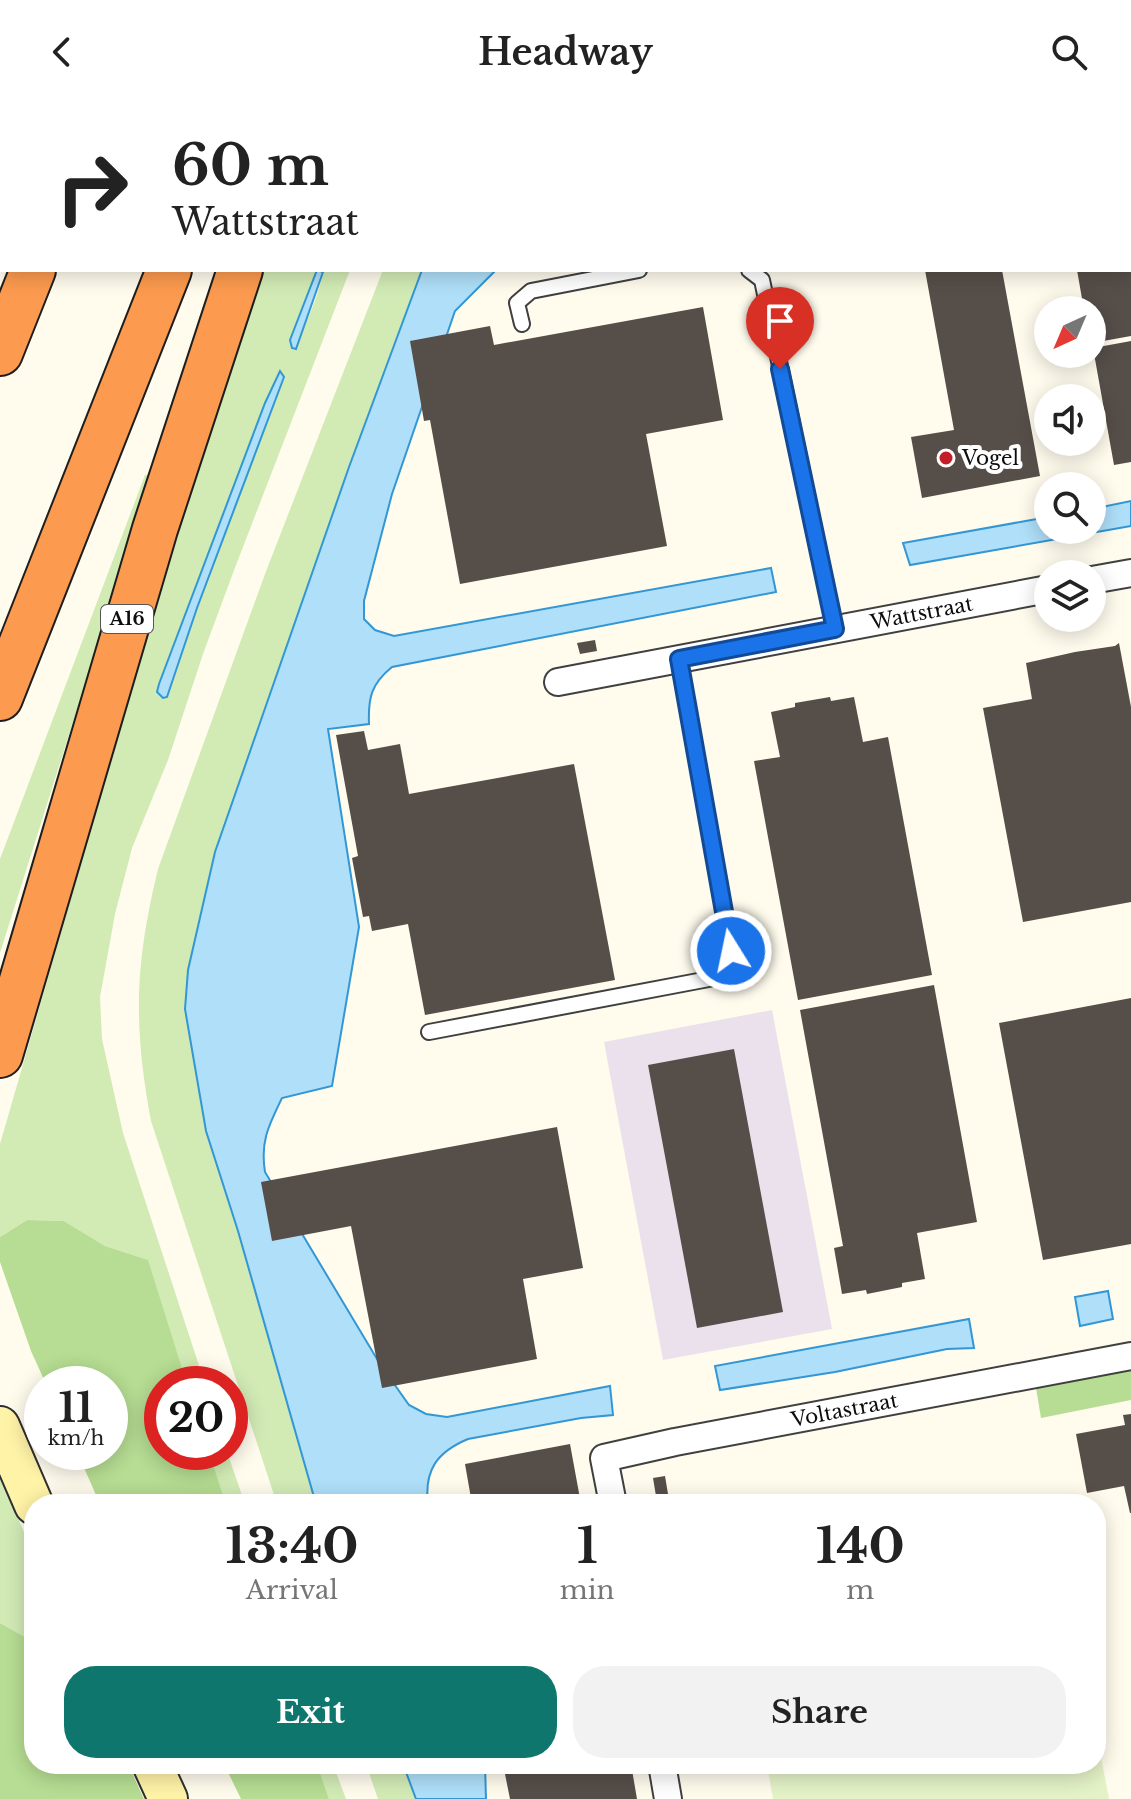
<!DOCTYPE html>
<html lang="en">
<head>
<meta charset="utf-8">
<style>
	:root { --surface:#fff; --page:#f2f2f2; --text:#222; --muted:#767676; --accent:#0f766e }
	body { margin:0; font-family:"Libre Baskerville",serif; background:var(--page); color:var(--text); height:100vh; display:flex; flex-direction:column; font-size:30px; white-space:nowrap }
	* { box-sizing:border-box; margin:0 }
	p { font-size:26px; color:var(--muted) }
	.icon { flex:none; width:44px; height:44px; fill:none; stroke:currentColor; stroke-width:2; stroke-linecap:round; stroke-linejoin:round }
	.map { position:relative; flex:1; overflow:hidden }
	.sheet { position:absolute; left:24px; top:1390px; width:1082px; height:280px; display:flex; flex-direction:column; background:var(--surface); border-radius:32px; box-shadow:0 4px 20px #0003 }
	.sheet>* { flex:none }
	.hud { position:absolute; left:0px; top:0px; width:1132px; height:168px; box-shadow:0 4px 20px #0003; background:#fff; color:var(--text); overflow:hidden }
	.needle { width:52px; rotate:224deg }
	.fabs { position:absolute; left:1034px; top:192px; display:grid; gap:16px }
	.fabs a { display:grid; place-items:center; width:72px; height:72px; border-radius:50%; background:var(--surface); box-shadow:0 4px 20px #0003; font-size:40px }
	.speed { position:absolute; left:24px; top:1262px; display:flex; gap:16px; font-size:40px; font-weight:700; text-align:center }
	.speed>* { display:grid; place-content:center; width:104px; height:104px; border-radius:50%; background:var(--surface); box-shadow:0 4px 20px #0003; line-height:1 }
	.speed small { font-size:20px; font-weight:400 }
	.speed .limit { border:12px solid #d22; background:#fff; color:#111 }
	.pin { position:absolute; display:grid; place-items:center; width:68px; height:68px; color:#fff; margin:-82px -34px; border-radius:50% 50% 50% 0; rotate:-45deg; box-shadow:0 0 8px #0007 }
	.pin .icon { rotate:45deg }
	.me { position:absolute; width:88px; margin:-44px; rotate:350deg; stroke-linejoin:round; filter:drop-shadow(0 0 6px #0008) }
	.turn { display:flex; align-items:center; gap:28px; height:168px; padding:0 40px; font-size:36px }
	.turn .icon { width:104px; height:104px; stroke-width:2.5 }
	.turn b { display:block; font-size:56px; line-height:68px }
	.eta { display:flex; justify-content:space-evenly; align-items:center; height:136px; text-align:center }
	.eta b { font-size:48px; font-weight:700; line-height:56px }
	.action { display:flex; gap:16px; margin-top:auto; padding:16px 40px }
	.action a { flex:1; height:92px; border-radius:32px; background:var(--accent); color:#fff; font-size:32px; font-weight:700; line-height:92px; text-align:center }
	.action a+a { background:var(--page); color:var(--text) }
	header { display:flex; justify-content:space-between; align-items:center; height:104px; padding:0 40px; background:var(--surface); font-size:36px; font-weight:700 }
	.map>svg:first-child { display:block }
	.industrial { fill:#ebe1ec }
	.green { fill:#d2ebb5; fill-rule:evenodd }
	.forest { fill:#b6dd93 }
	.pitch { fill:#e4f2c7 }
	.water { fill:#afdff9; stroke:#3297d4; stroke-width:2 }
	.building { fill:#564e49 }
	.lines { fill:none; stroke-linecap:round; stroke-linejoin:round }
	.service-casing { stroke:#404040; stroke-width:18 }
	.minor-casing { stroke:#404040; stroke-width:30 }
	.secondary-casing { stroke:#2f2f2f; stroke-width:42 }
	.motorway-casing { stroke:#1e1e1e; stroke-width:48 }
	.service { stroke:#fff; stroke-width:14 }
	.minor { stroke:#fff; stroke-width:26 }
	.secondary { stroke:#fff3a8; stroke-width:38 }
	.motorway { stroke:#fc9a4f; stroke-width:44 }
	.route-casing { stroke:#114b97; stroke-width:20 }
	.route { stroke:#1a73e8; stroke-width:14 }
	.poi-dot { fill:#c41e2a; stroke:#fff; stroke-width:3 }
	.labels { text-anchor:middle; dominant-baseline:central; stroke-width:8; stroke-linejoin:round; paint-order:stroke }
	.shield { fill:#fff; stroke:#565656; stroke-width:2 }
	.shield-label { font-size:18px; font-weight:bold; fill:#0d0d0d }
	.poi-label { font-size:20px; fill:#0d0d0d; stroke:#fff; text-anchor:start }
	.street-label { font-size:20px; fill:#0d0d0d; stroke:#fff }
</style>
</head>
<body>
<header><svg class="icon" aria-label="back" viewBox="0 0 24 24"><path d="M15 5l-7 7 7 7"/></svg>Headway<svg class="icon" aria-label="search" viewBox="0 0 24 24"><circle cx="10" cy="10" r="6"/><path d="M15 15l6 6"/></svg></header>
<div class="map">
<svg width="1131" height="1695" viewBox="0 0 1131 1695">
	<rect width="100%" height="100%" fill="#fffbed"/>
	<path class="industrial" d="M772,906l60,319 -169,31 -59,-318z"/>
	<path class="green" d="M261,166h57l-28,70 6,8c6,-18 29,-63 25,-78h29l-114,295 -32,86 -36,109 -36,88 -17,66 -15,83 2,42 21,94 82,251h-18l-40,-124 -42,-14 -41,-25 -37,-1 -27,17v-93l121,-419 126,-420zM284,273l-87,231 -30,88 -4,2 -4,-14z
		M383,166h45l-213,582 -27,118 -3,39 21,122 32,100 78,273h-39l-126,-383c-18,-97 -16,-157 7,-252l107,-295z
		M145,371h6l-151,478v-94z
		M209,1348h18l17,49 -18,3z
		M0,1373l34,78v87l-34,-19z
		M317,1660h16l13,35h-17z
		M366,1660h37l13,35h-38z"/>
	<path class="forest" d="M27,1116l37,1 41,25 43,14 39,124h-25v68h47l17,52h-126l-23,-52h33v-68h-64l-15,-33 -31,-89v-25z
		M1131,1265v31l-90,18 -5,-30z
		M0,1519l34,19v122h94l16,35h-144z
		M224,1660h93l12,35h-88z"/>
	<path class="pitch" d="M1096,1627l13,68h-336l-6,-35h329z"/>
	<path class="water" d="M317,166l6,2 -27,77 -4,-1 -2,-8z
		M422,166h74l-41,41 -63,183 -28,107v18l11,11 19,6 377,-68 5,24 -384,75c-21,17 -24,31 -23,57l-41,5 31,198 -27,159 -50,12c-13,27 -22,43 -17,74l115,192 29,41 17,9 21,3 163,-31 3,29 -32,3 -113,21c-31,13 -44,31 -40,65h-112l-78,-273 -32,-100 -21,-122 3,-39 27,-118 134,-385z
		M280,267l4,6 -87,231 -30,89 -4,1 -6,-6 2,-8 106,-281z
		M1131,397v25l-221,39 -7,-22 145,-26v13h44v-21z
		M1108,1187l5,28 -33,7 -5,-29z
		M969,1215l5,29 -27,1 -112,23 -115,18 -5,-24z
		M403,1660h82l1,35h-70z"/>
	<path class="building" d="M925,166h77l38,206 -118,22 -11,-61 43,-7z
		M1077,166h54v66l-39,7v-33h-8z
		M703,203l20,113 -77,14 21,112 -207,38 -30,-164 -6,1 -14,-80 80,-15 4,19z
		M1131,237v121l-17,3 -21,-117z
		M595,536l2,11 -17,3 -3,-11z
		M1119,539l12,64v195l-108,20 -40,-214 49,-9 -6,-36 49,-11 40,-6z
		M830,593l1,4 23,-4 9,45 25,-5 44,238 -134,25 -44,-239 26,-4 -9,-45 24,-5v-4z
		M364,627l4,19 32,-6 9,50 165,-30 41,216 -190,35 -17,-91 -36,7 -3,-15 -6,1 -11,-59 6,-2 -22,-121z
		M934,881l43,237 -60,11 8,46 -23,4v4l-35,7 -1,-4 -24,4 -8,-46 9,-2 -43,-236z
		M1131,894v246l-88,16 -44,-237z
		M734,945l49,263 -86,16 -49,-263z
		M557,1023l26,141 -60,11 14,80 -155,29 -31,-162 -79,15 -11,-59z
		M1131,1310v99h-1l-6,-27 -37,7 -11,-59 49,-9 -2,-10z
		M570,1340l11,60h-109l-7,-40z
		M665,1372l3,18 -12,2 -3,-18z
		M503,1660h128l6,35h-127z"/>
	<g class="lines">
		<defs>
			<path id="service" d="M749,166l13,10 73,349
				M522,220l-5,-21 14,-12 108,-21
				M429,928l285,-54 17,-27 -52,-292"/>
			<g id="minor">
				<path d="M1092,476l39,-7"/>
				<path id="s1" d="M558,578l490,-93"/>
				<path id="s2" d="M613,1400l-9,-46 71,-16 456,-86"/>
				<path d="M662,1660l6,35"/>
			</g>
			<path id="secondary" d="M0,1322l34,79
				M152,1660l16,35"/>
			<path id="motorway" d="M97,2l1,-2
				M237,2l1,-2
				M289,2v-2
				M0,249l33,-83
				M0,594l169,-428
				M0,951l155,-526 85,-259"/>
		</defs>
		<use href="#service" class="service-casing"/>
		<use href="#minor" class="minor-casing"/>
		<use href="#secondary" class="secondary-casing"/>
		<use href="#motorway" class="motorway-casing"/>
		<use href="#service" class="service"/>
		<use href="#minor" class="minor"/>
		<use href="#secondary" class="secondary"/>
		<use href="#motorway" class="motorway"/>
	</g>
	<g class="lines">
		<defs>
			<path id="route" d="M731,847l-52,-292 156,-30 -55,-260"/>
		</defs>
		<use href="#route" class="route-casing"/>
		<use href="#route" class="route"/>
	</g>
	<circle class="poi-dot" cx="946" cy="354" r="8"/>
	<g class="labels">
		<rect class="shield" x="101" y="501" width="52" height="28" rx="6"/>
		<g class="shield-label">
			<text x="127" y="515">A16</text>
		</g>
		<g class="poi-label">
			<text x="962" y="354">Vogel</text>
		</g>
		<g class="street-label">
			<text stroke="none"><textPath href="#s1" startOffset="370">Wattstraat</textPath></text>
			<text stroke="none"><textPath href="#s2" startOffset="292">Voltastraat</textPath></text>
		</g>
	</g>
</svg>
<div class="fabs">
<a><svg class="needle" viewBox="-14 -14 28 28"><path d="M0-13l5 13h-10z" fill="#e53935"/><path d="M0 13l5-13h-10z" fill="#767676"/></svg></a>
<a><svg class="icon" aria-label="sound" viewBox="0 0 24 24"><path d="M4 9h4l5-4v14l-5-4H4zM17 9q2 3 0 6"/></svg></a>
<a><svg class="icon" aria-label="search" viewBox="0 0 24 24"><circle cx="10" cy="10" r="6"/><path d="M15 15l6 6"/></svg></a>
<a><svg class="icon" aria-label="layers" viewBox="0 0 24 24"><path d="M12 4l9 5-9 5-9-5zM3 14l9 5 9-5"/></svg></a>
</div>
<div class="speed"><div>11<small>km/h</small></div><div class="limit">20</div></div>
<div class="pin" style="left:780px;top:265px;background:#d93025"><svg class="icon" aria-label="arrive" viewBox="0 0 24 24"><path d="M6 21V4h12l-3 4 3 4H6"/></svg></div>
<svg class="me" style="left:731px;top:847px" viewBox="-20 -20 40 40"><circle r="17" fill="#1a73e8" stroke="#fff" stroke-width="3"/><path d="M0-11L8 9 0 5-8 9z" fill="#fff"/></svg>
<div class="hud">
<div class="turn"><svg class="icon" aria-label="right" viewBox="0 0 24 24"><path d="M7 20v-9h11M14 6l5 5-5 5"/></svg><div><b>60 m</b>Wattstraat</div></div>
</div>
<section class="sheet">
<div class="eta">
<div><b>13:40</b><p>Arrival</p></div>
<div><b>1</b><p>min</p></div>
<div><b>140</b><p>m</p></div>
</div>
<div class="action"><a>Exit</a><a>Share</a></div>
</section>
</div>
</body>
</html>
